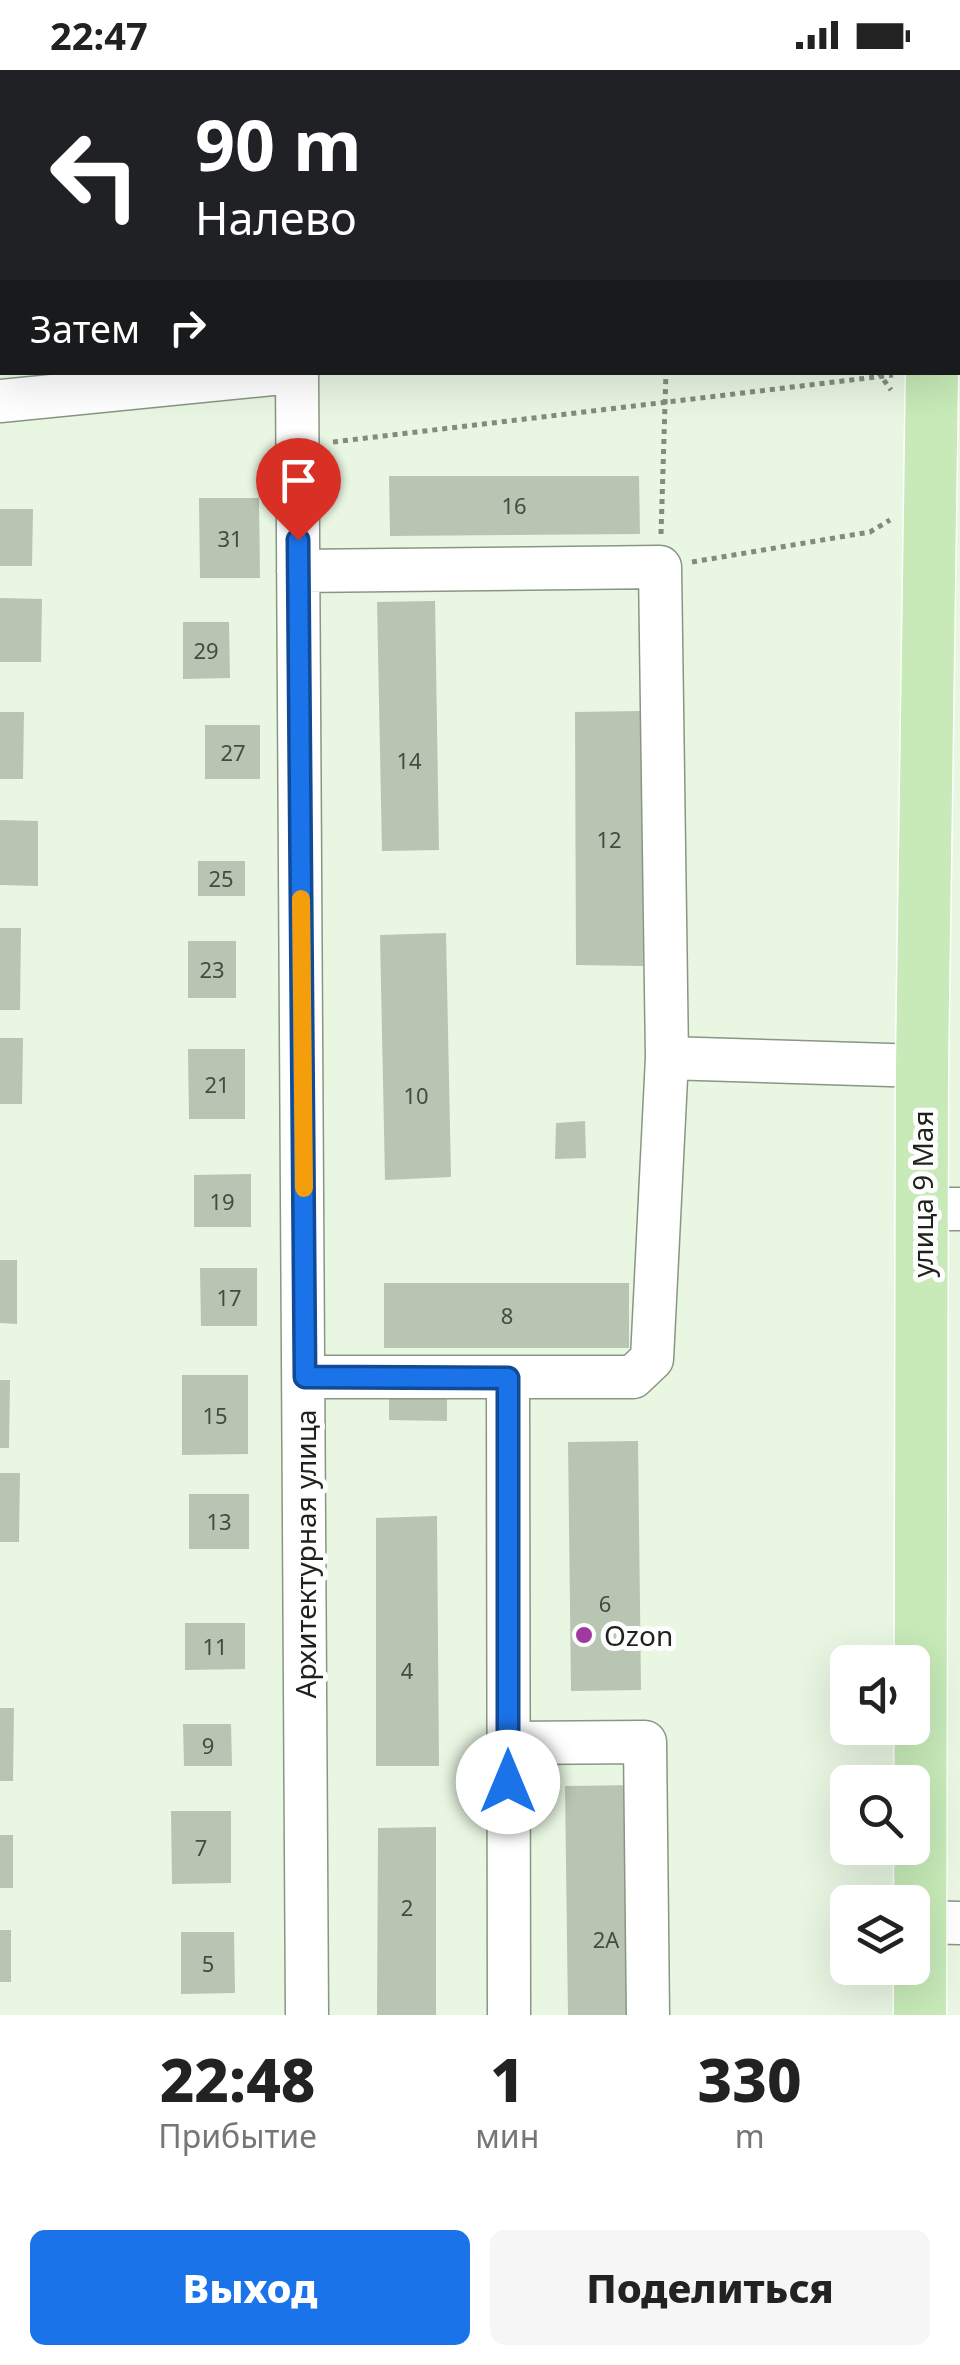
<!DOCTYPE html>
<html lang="ru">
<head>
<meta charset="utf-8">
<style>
	:root { --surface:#fff; --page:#f6f6f6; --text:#222; --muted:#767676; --accent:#1a73e8 }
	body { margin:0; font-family:"Noto Sans",sans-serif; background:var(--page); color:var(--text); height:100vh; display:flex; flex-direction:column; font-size:38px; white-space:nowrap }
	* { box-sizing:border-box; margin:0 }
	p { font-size:32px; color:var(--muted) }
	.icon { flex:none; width:55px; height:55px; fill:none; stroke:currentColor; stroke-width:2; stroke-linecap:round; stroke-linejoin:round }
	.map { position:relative; height:1945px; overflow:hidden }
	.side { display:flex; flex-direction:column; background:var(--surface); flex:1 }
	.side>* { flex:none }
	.hud { position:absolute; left:0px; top:0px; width:960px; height:305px; box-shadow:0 10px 40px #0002; background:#202124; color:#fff; overflow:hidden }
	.controls { position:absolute; left:830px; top:1575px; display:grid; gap:20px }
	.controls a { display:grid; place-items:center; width:100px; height:100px; border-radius:15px; background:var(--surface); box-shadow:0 10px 40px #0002; font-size:50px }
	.pin { position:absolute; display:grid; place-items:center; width:85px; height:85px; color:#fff; margin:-102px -42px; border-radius:50% 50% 50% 0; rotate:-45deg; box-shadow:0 0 10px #0007 }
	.pin .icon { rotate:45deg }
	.me { position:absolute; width:110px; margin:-55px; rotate:0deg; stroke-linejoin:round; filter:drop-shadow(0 0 8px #0008) }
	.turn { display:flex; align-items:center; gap:35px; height:210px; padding:0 30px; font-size:45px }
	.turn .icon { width:130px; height:130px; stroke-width:2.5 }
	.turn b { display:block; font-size:70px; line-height:85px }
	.then { display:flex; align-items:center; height:95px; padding:0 30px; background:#0003; gap:20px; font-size:38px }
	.eta { display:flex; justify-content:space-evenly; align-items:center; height:170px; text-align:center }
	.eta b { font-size:60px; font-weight:800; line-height:70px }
	.primary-button { display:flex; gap:20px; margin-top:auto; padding:20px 30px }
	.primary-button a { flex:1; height:115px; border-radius:15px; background:var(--accent); color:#fff; font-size:40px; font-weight:800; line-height:115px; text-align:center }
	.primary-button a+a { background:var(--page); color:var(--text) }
	.status { display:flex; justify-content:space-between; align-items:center; height:70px; padding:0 50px; background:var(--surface); direction:ltr }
	.status svg { height:28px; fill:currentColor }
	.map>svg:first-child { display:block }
	.building { fill:#b7c5b2 }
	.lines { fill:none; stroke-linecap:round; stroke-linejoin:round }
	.minor-casing { stroke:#889683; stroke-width:45 }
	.major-casing { stroke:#fff; stroke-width:55 }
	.path { stroke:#828c7e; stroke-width:5; stroke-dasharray:5 5; stroke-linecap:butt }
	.minor { stroke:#fff; stroke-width:42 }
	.major { stroke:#c7eab8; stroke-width:52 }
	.route-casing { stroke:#114b97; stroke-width:25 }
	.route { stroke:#1a73e8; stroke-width:18 }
	.slow { stroke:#f59e0b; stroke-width:18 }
	.poi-dot { fill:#9f3a9f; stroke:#fefefe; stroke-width:4 }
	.labels { text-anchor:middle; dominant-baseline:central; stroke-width:10; stroke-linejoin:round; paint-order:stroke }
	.number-label { font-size:22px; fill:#444b41 }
	.street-label { font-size:28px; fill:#1d221b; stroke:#fefefe }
	.poi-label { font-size:28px; fill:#1d221b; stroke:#fefefe; text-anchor:start }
</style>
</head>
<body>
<div class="status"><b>22:47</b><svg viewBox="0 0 49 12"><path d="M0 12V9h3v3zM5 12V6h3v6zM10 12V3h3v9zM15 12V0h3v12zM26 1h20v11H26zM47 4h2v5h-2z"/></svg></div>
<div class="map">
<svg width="960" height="1945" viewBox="0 0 960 1945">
	<rect width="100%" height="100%" fill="#e8f6e2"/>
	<path class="building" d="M389,406h250l1,58 -250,2z
		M199,428h60l1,80h-60z
		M0,439h33l-1,57h-32z
		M0,528l42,1 -1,63h-41z
		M435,531l4,249 -57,1 -5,-249z
		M183,552h46l1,56 -47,1z
		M642,641l1,255 -67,-1 -1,-253z
		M0,642h24l-1,67h-23z
		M205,655h55v54h-55z
		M0,750l38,1v65l-38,-1z
		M198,791h47v35h-47z
		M0,858h21l-1,82h-20z
		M446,863l5,244 -66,3 -5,-245z
		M188,871h48v57h-48z
		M0,968h23l-1,66h-22z
		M188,979h57v70h-56z
		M585,1051l1,37 -31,1 1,-36z
		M251,1104v53h-57v-52z
		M0,1190h17v64l-17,-1z
		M200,1198h57v58h-56z
		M384,1213h245v65h-245z
		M182,1305h66v79l-66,1z
		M0,1310h10l-1,68h-9z
		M447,1316v35l-58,-1v-33z
		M638,1371l3,249 -70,1 -3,-249z
		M0,1403h20l-1,69h-19z
		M189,1424h60v55h-60z
		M437,1446l2,250h-63v-248z
		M185,1553h60v46l-60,1z
		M0,1638h14l-1,73h-13z
		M183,1654h48l1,42h-48z
		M642,1715l3,230h-77l-3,-229z
		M171,1741h60v72l-59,1z
		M436,1757v188h-59l1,-187z
		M0,1765h13v53h-13z
		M0,1860h11v52h-11z
		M181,1862h53l1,61 -54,1z"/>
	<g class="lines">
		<defs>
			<path id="minor" d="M323,2v-2
				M662,2v-2
				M297,302l10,1643
				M0,331l292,-29
				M298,501l362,-4 7,491
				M921,1139h39
				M305,1307h328l19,-18 15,-301 255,8
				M508,1307l1,638
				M508,1673l137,-1 3,273
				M921,1852l39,1"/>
			<path id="major" d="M958,92l2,-8
				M920,1945l2,-949 10,-694"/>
		</defs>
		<use href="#minor" class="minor-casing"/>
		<use href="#major" class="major-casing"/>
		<path class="path" d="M958,152h2
			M878,302l13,18
			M333,372l560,-67
			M661,464l5,-162
			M692,492l178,-30 20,-12"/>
		<use href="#minor" class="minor"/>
		<use href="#major" class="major"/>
	</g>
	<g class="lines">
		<defs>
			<path id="route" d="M298,470l7,837 203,1v404"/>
		</defs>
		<use href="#route" class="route-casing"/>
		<use href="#route" class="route"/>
		<path class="slow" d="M301,829l3,289"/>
	</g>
	<circle class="poi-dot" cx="584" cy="1565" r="10"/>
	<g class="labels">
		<g class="number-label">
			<text x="514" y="435">16</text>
			<text x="230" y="468">31</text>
			<text x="206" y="580">29</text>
			<text x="233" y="682">27</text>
			<text x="409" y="690">14</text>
			<text x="609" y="769">12</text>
			<text x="221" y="808">25</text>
			<text x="212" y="899">23</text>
			<text x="217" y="1014">21</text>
			<text x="416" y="1025">10</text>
			<text x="222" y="1131">19</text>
			<text x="229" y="1227">17</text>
			<text x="507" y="1245">8</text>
			<text x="215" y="1345">15</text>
			<text x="219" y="1451">13</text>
			<text x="605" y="1533">6</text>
			<text x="215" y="1576">11</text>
			<text x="407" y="1600">4</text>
			<text x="208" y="1675">9</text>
			<text x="201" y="1777">7</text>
			<text x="407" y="1837">2</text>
			<text x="606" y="1869">2А</text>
			<text x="208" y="1893">5</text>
		</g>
		<g class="street-label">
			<text transform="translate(922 1124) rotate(-90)">улица 9 Мая</text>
			<text transform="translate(305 1484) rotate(-90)">Архитектурная улица</text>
		</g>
		<g class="poi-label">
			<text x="604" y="1565">Ozon</text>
		</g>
	</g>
</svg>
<div class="controls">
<a><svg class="icon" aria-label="sound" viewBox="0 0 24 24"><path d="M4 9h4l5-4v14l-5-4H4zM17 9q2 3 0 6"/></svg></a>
<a><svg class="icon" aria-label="search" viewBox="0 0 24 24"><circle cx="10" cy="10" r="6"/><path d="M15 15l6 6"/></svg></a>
<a><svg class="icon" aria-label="layers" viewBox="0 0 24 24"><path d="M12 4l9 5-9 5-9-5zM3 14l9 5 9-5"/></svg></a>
</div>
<div class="pin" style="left:298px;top:470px;background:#d93025"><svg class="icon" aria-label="arrive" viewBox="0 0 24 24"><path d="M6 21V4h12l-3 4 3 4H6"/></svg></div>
<svg class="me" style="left:508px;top:1712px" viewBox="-20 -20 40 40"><circle r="19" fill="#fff"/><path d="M0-13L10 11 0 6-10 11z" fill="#1a73e8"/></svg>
<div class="hud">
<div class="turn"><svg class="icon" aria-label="left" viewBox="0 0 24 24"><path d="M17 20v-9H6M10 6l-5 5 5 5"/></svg><div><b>90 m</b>Налево</div></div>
<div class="then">Затем<svg class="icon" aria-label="right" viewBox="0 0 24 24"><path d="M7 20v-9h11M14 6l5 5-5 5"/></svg></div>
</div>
</div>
<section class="side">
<div class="eta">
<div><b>22:48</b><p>Прибытие</p></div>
<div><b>1</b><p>мин</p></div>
<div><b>330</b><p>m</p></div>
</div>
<div class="primary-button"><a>Выход</a><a>Поделиться</a></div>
</section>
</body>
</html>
